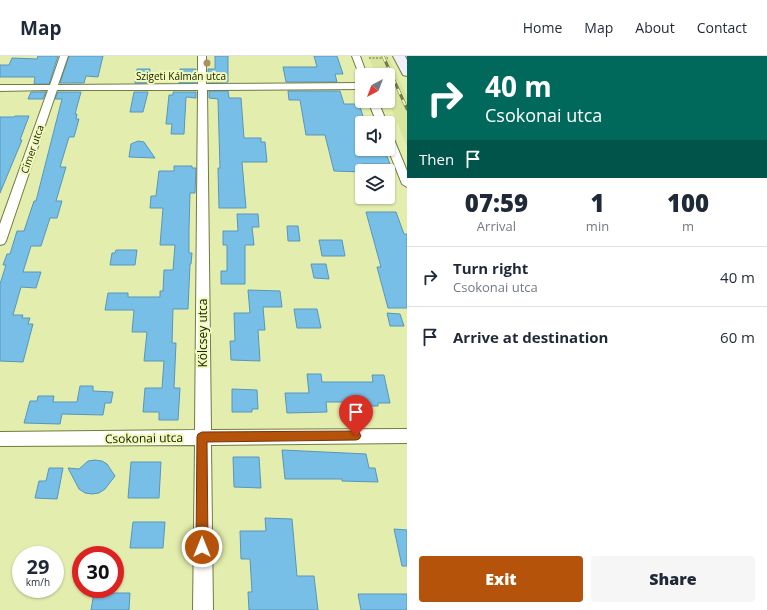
<!DOCTYPE html>
<html lang="en">
<head>
<meta charset="utf-8">
<style>
	:root { --surface:#fff; --page:#f6f6f7; --text:#1f2937; --muted:#747a83; --line:#e0e1e3; --accent:#b45309 }
	body { margin:0; font-family:"Open Sans",sans-serif; background:var(--page); color:var(--text); height:100vh; display:flex; flex-direction:column; font-size:15px; white-space:nowrap }
	* { box-sizing:border-box; margin:0 }
	p { font-size:13px; color:var(--muted) }
	.icon { flex:none; width:22px; height:22px; fill:none; stroke:currentColor; stroke-width:2; stroke-linecap:round; stroke-linejoin:round }
	.map { position:relative; flex:1; overflow:hidden }
	.sheet { display:flex; flex-direction:column; background:var(--surface); width:360px }
	.sheet>* { flex:none }
	.hud { background:#00695c; color:#fff; overflow:hidden }
	.needle { width:26px; rotate:222deg }
	.controls { position:absolute; left:355px; top:12px; display:grid; gap:8px }
	.controls a { display:grid; place-items:center; width:40px; height:40px; border-radius:4px; background:var(--surface); box-shadow:0 1px 3px #0004; font-size:20px }
	.speed { position:absolute; left:12px; top:490px; display:flex; gap:8px; font-size:20px; font-weight:700; text-align:center }
	.speed>* { display:grid; place-content:center; width:52px; height:52px; border-radius:50%; background:var(--surface); box-shadow:0 1px 3px #0004; line-height:1 }
	.speed small { font-size:10px; font-weight:400 }
	.speed .limit { border:6px solid #d22; background:#fff; color:#111 }
	.pin { position:absolute; display:grid; place-items:center; width:34px; height:34px; color:#fff; margin:-41px -17px; border-radius:50% 50% 50% 0; rotate:-45deg; box-shadow:0 0 4px #0007 }
	.pin .icon { rotate:45deg }
	.me { position:absolute; width:44px; margin:-22px; rotate:0deg; stroke-linejoin:round; filter:drop-shadow(0 0 3px #0008) }
	.turn { display:flex; align-items:center; gap:14px; height:84px; padding:0 12px; font-size:18px }
	.turn .icon { width:52px; height:52px; stroke-width:2.5 }
	.turn b { display:block; font-size:28px; line-height:34px }
	.then { display:flex; align-items:center; height:38px; padding:0 12px; background:#0003; gap:8px; font-size:15px }
	.eta { display:flex; justify-content:space-evenly; align-items:center; height:68px; text-align:center }
	.eta b { font-size:24px; font-weight:800; line-height:28px }
	.button { display:flex; gap:8px; margin-top:auto; padding:8px 12px }
	.button a { flex:1; height:46px; border-radius:4px; background:var(--accent); color:#fff; font-size:16px; font-weight:800; line-height:46px; text-align:center }
	.button a+a { background:var(--page); color:var(--text) }
	ul { padding:0; list-style:none }
	li { display:flex; align-items:center; gap:12px; height:60px; padding:0 12px; border-top:1px solid var(--line) }
	li div { flex:1 }
	li b { display:block; font-size:15px }
	li em { font-style:normal }
	header { display:flex; align-items:center; gap:24px; box-sizing:border-box; height:56px; padding:0 20px; background:var(--surface); border-bottom:1px solid var(--line) }
	header strong { font-size:19px }
	nav { display:flex; gap:22px; margin-inline-start:auto; font-size:14px }
	main { display:flex; flex:1; min-height:0 }
	.map>svg:first-child { display:block }
	.built { fill:#d9e49d }
	.building { fill:#78bfe7; stroke:#5896b9 }
	.lines { fill:none; stroke-linecap:round; stroke-linejoin:round }
	.minor-casing { stroke:#737b40; stroke-width:2 }
	.secondary-casing { stroke:#737b40; stroke-width:2 }
	.path { stroke:#8b9163; stroke-width:1.5; stroke-dasharray:2 1.5; stroke-linecap:butt }
	.minor { fill:#fff; fill-rule:evenodd }
	.secondary { fill:#f2effd; fill-rule:evenodd }
	.rail-casing { stroke:#72784f; stroke-width:3 }
	.rail { stroke:#f0faba; stroke-width:2; stroke-dasharray:6; stroke-linecap:butt }
	.tree { fill:#ab915a }
	.route { fill:#b45309; stroke:#753606 }
	.labels { text-anchor:middle; dominant-baseline:central; stroke-width:4; stroke-linejoin:round; paint-order:stroke }
	.far-street-label { font-size:10px; fill:#171902; stroke:#f0faba }
	.street-label { font-size:12px; fill:#171902; stroke:#f0faba }
</style>
</head>
<body>
<header>
<strong>Map</strong>
<nav><a>Home</a><a>Map</a><a>About</a><a>Contact</a></nav>
</header>
<main>
<div class="map">
<svg width="407" height="554" viewBox="0 0 407 554">
	<rect width="100%" height="100%" fill="#e3edad"/>
	<path class="built" d="M368,0h20l19,41v49l-19,-45v-26h-11z"/>
	<path class="building" d="M38,0h20l-9,28h-15l1,-7h-35v-12h9l3,-7 25,1z
		M69,0h34l-5,21 -12,-1 -2,7h-24z
		M215,0h13v26h-20v-13h7z
		M314,0h23l6,18h-8l2,8h-51l-3,-15h34z
		M137,13h13l-1,14h-14z
		M180,13h16v14h-17z
		M209,35h19l1,7h12l3,40h17v4h4l2,20h-25l4,46h-27l-1,-40h2l-2,-69 -9,-1z
		M288,35h52l4,13h12v3h4l5,15h-3v27h22l6,15h-28v8l-28,-1 -9,-36h-19l-6,-35h-11z
		M31,36h15l-3,7h-15z
		M58,36h23l-6,22h2l-1,5h3l-5,18h-5l-9,30h6l-10,34h6l-5,17h-7l-9,28h-10l-8,26h18l-5,16 -15,-1 -8,28h10l-1,3h8l-2,6h5l-10,38 -23,-1v-77l6,-19h-3l4,-11h3l7,-23h7l10,-30h2l26,-102h-7z
		M134,36h14l-5,20h-13z
		M173,36h23v6l-10,-1 -2,37h-13l1,-10h-6l3,-29h4z
		M15,60h14l-9,24h2l-22,53v-76h14z
		M138,85l6,1 11,16 -26,-1 2,-13z
		M174,110h18v2h4l-1,25h-5l-1,37v23h3l-1,11h-1l-2,45h-15l-1,34h4l-2,45h6l-2,32h-19v-8h-16l2,-24h17l2,-27h-20l3,-29h-15l2,-22h-29l3,-17h20v4h32v-6h3l1,-21h9l2,-25h-15l3,-37h-13l1,-12h5l3,-25h15z
		M366,156h30l8,22h3v74h-19l-11,-41h4z
		M237,158h21l1,13h-7l2,18h-9v39h-24v-13h6v-26h-4v-14h15z
		M287,170h11l2,15h-12z
		M319,184h23l3,16h-23z
		M116,194h21l-2,15h-25l2,-12h3z
		M311,208h15l3,15 -15,-1z
		M248,234l32,1 2,16h-19l2,23h-7l2,31 -29,-1 -1,-19h5l-1,-28h16z
		M294,253h23l4,19h-24z
		M387,257l13,1 4,12h-14z
		M307,318h14l1,8h51l-1,-7h12l6,28h-12v3h-21l-1,-4h-30l1,10 -40,1 -2,-20h24z
		M80,330h13v5l20,1 -2,11h-6l-2,12 -41,-1 -2,10 -36,-1 6,-22h7l1,-5h16l-1,6h24z
		M232,333l25,1 1,19h-6v3h-20z
		M282,394l84,4 3,14h6l3,14 -36,-1v-2h-57z
		M233,401h26l2,31 -27,-1z
		M95,404l7,1 5,3 8,12 -10,13 -6,4 -7,1 -7,-1 -6,-4 -11,-21 11,1 9,-8z
		M131,406h30l-2,36h-31z
		M49,412h14l-6,31 -22,-1 4,-17h7z
		M265,462l27,1 5,57h17l4,34h-69l-1,-18h4l-2,-33h-9l-1,-28h26z
		M133,466h32l-2,26h-33z
		M394,473l13,1v36h-5z
		M94,537h36l-1,17h-38z
		M358,538h49v16h-46z"/>
	<g class="lines">
		<defs>
			<path id="minor" d="M60,0h8l-10,29 140,-1v-28h8v28l156,-1v6l-155,1 4,340 196,-1v14l-196,2 2,165h-20l2,-165 -195,1v-14l195,-2 3,-340h-141l-51,151 -2,3 -4,1v-21l48,-134 -48,1v-6h50z
				M352,0h8l7,19h-5v2h-2z
				M368,45h10l9,22h-10z
				M388,78l5,3 14,34v16l-5,-3 -14,-35z"/>
			<path id="secondary" d="M393,0h12l2,4v16l-4,-1z"/>
		</defs>
		<use href="#minor" class="minor-casing"/>
		<use href="#secondary" class="secondary-casing"/>
		<path class="path" d="M369,2h19"/>
		<use href="#minor" class="minor"/>
		<use href="#secondary" class="secondary"/>
		<defs>
			<path id="rail" d="M383,0l24,53"/>
		</defs>
		<use href="#rail" class="rail-casing"/>
		<use href="#rail" class="rail"/>
	</g>
	<circle class="tree" cx="207" cy="7" r="3.5"/>
	<path class="route" d="M356,375l3,1 2,4 -2,3 -3,1 -149,2 1,105 -1,4 -5,2 -4,-2 -2,-4 1,-110 1,-3 4,-2z"/>
	<g class="labels">
		<g class="far-street-label">
			<text x="181" y="20">Szigeti Kálmán utca</text>
			<text transform="translate(32 93) rotate(-71)">Címer utca</text>
		</g>
		<g class="street-label">
			<text transform="translate(202 277) rotate(-90)">Kölcsey utca</text>
			<text transform="translate(144 382) rotate(-1)">Csokonai utca</text>
		</g>
	</g>
</svg>
<div class="controls">
<a><svg class="needle" viewBox="-14 -14 28 28"><path d="M0-13l5 13h-10z" fill="#e53935"/><path d="M0 13l5-13h-10z" fill="#747a83"/></svg></a>
<a><svg class="icon" aria-label="sound" viewBox="0 0 24 24"><path d="M4 9h4l5-4v14l-5-4H4zM17 9q2 3 0 6"/></svg></a>
<a><svg class="icon" aria-label="layers" viewBox="0 0 24 24"><path d="M12 4l9 5-9 5-9-5zM3 14l9 5 9-5"/></svg></a>
</div>
<div class="speed"><div>29<small>km/h</small></div><div class="limit">30</div></div>
<div class="pin" style="left:356px;top:380px;background:#d93025"><svg class="icon" aria-label="arrive" viewBox="0 0 24 24"><path d="M6 21V4h12l-3 4 3 4H6"/></svg></div>
<svg class="me" style="left:202px;top:491px" viewBox="-20 -20 40 40"><circle r="17" fill="#b45309" stroke="#fff" stroke-width="3"/><path d="M0-11L8 9 0 5-8 9z" fill="#fff"/></svg>
</div>
<section class="sheet">
<div class="hud">
<div class="turn"><svg class="icon" aria-label="right" viewBox="0 0 24 24"><path d="M7 20v-9h11M14 6l5 5-5 5"/></svg><div><b>40 m</b>Csokonai utca</div></div>
<div class="then">Then<svg class="icon" aria-label="arrive" viewBox="0 0 24 24"><path d="M6 21V4h12l-3 4 3 4H6"/></svg></div>
</div>
<div class="eta">
<div><b>07:59</b><p>Arrival</p></div>
<div><b>1</b><p>min</p></div>
<div><b>100</b><p>m</p></div>
</div>
<ul>
<li><svg class="icon" aria-label="right" viewBox="0 0 24 24"><path d="M7 20v-9h11M14 6l5 5-5 5"/></svg><div><b>Turn right</b><p>Csokonai utca</p></div><em>40 m</em></li>
<li><svg class="icon" aria-label="arrive" viewBox="0 0 24 24"><path d="M6 21V4h12l-3 4 3 4H6"/></svg><div><b>Arrive at destination</b></div><em>60 m</em></li>
</ul>
<div class="button"><a>Exit</a><a>Share</a></div>
</section>
</main>
</body>
</html>
